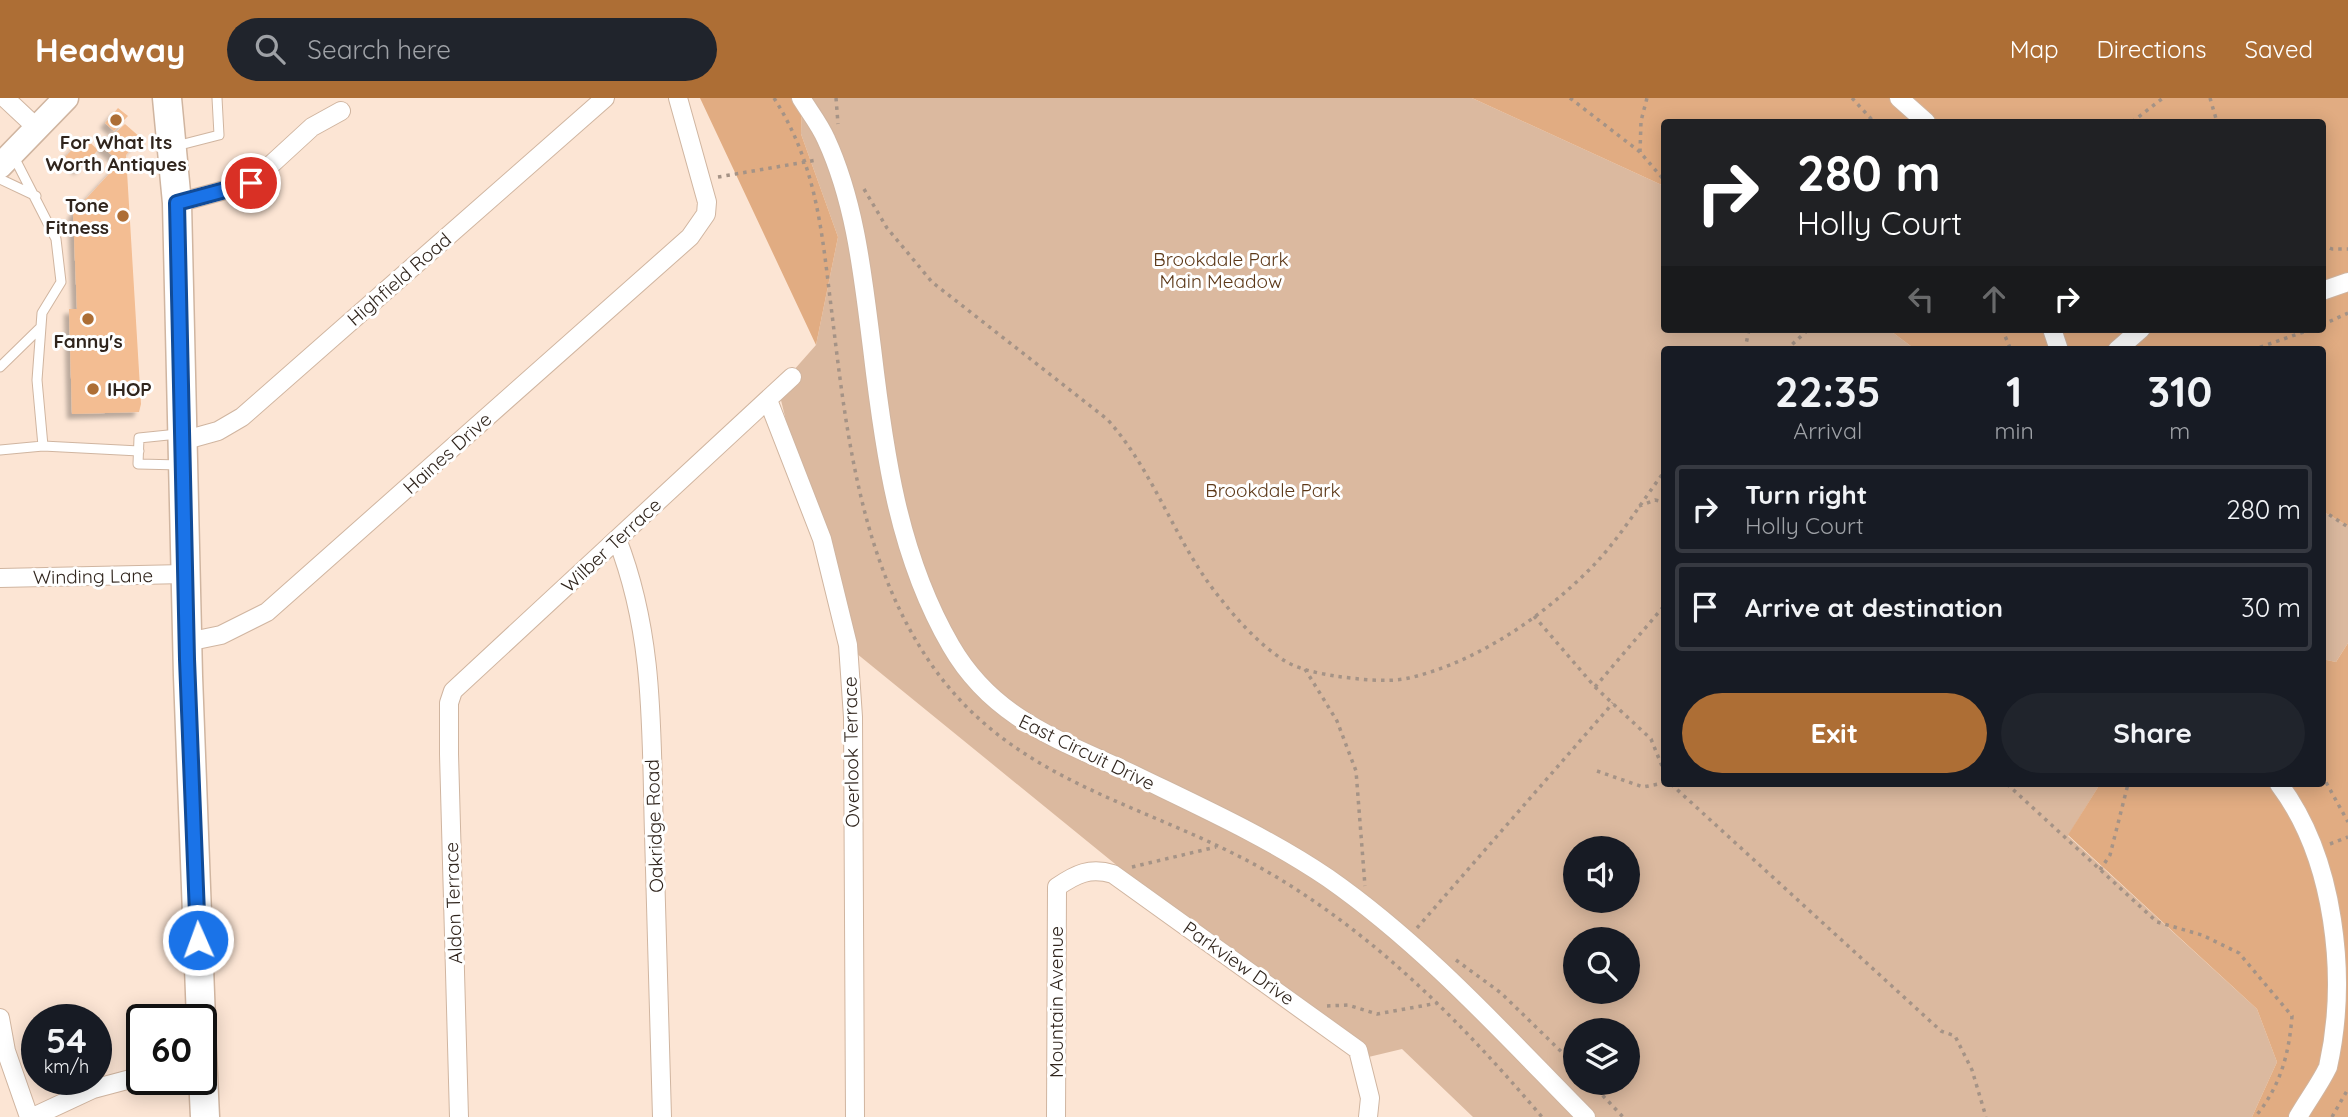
<!DOCTYPE html>
<html lang="en">
<head>
<meta charset="utf-8">
<style>
	:root { --surface:#171b24; --page:#20242c; --text:#f1f3f6; --muted:#9ea1a6; --line:#363941; --accent:#ad6e35 }
	body { margin:0; font-family:Quicksand,sans-serif; background:var(--page); color:var(--text); height:100vh; display:flex; flex-direction:column; font-size:26px; white-space:nowrap }
	* { box-sizing:border-box; margin:0 }
	p { font-size:23px; color:var(--muted) }
	.icon { flex:none; width:38px; height:38px; fill:none; stroke:currentColor; stroke-width:2; stroke-linecap:round; stroke-linejoin:round }
	.map { position:relative; flex:1; overflow:hidden }
	.sheet { position:absolute; left:1661px; top:248px; width:665px; height:441px; display:flex; flex-direction:column; background:var(--surface); border-radius:7px; box-shadow:0 4px 18px #0003 }
	.sheet>* { flex:none }
	.banner { position:absolute; left:1661px; top:21px; width:665px; height:214px; border-radius:7px; box-shadow:0 4px 18px #0003; background:#202124; color:#fff; overflow:hidden }
	.buttons { position:absolute; left:1563px; top:738px; display:grid; gap:14px }
	.buttons a { display:grid; place-items:center; width:77px; height:77px; border-radius:50%; background:var(--surface); box-shadow:0 4px 18px #0003; font-size:35px }
	.speed { position:absolute; left:21px; top:906px; display:flex; gap:14px; font-size:35px; font-weight:700; text-align:center }
	.speed>* { display:grid; place-content:center; width:91px; height:91px; border-radius:50%; background:var(--surface); box-shadow:0 4px 18px #0003; line-height:1 }
	.speed small { font-size:18px; font-weight:400 }
	.speed .limit { border:4px solid #111; border-radius:10px; background:#fff; color:#111 }
	.pin { position:absolute; display:grid; place-items:center; width:60px; height:60px; color:#fff; margin:-30px; border:4px solid #fff; border-radius:50%; box-shadow:0 2px 7px #0007 }
	.me { position:absolute; width:77px; margin:-38px; rotate:358deg; stroke-linejoin:round; filter:drop-shadow(0 0 5px #0008) }
	.turn { display:flex; align-items:center; gap:24px; height:147px; padding:0 21px; font-size:32px }
	.turn .icon { width:91px; height:91px; stroke-width:2.5 }
	.turn b { display:block; font-size:49px; line-height:60px }
	.lanes { display:flex; align-items:center; height:66px; padding:0 21px; background:#0003; justify-content:center; gap:35px; direction:ltr }
	.lanes .off { opacity:.35 }
	.eta { display:flex; justify-content:space-evenly; align-items:center; height:119px; text-align:center }
	.eta b { font-size:42px; font-weight:700; line-height:49px }
	.primary-button { display:flex; gap:14px; margin-top:auto; padding:14px 21px }
	.primary-button a { flex:1; height:80px; border-radius:42px; background:var(--accent); color:#fff; font-size:28px; font-weight:700; line-height:80px; text-align:center }
	.primary-button a+a { background:var(--page); color:var(--text) }
	ul { padding:0; list-style:none }
	li { display:flex; align-items:center; gap:21px; height:88px; margin:0 14px 10px; padding:0 7px; border:4px solid var(--line); border-radius:7px }
	li div { flex:1 }
	li b { display:block; font-size:26px }
	li em { font-style:normal }
	header { display:flex; align-items:center; gap:42px; box-sizing:border-box; height:98px; padding:0 35px; background:var(--accent); color:#fff }
	header strong { font-size:33px }
	nav { display:flex; gap:38px; margin-inline-start:auto; font-size:24px }
	.search { width:490px; height:63px; background:var(--page); display:flex; align-items:center; gap:18px; box-sizing:border-box; padding:0 24px; border-radius:38px; color:var(--muted); font-size:26px }
	.map>svg:first-child { display:block }
	.green { fill:#dbb99f; fill-rule:evenodd }
	.forest { fill:#e1ac82 }
	.building { fill:#f3bd92; filter:url(#shadow) }
	.lines { fill:none; stroke-linecap:round; stroke-linejoin:round }
	.service-casing { stroke:#d0b5a0; stroke-width:11 }
	.minor-casing { stroke:#d0b5a0; stroke-width:20 }
	.secondary-casing { stroke:#d0b5a0; stroke-width:27 }
	.primary-casing { stroke:#d0b5a0; stroke-width:31 }
	.path { stroke:#a59386; stroke-width:3.5; stroke-dasharray:3.5 5; stroke-linecap:butt }
	.service { stroke:#fff; stroke-width:9 }
	.minor { stroke:#fff; stroke-width:18 }
	.secondary { stroke:#fff; stroke-width:24 }
	.primary { stroke:#fff; stroke-width:28 }
	.route-casing { stroke:#114b97; stroke-width:18 }
	.route { stroke:#1a73e8; stroke-width:12 }
	.poi-dot { fill:#ad6e35; stroke:#fff; stroke-width:2.5 }
	.labels { text-anchor:middle; dominant-baseline:central; stroke-width:6; stroke-linejoin:round; paint-order:stroke }
	.poi-label { font-size:19px; font-weight:bold; fill:#30251d; stroke:#fff }
	.park-label { font-size:19px; fill:#5c3818; stroke:#fff }
	.street-label { font-size:19px; fill:#30251d; stroke:#fff }
</style>
</head>
<body>
<header>
<strong>Headway</strong>
<div class="search"><svg class="icon" aria-label="search" viewBox="0 0 24 24"><circle cx="10" cy="10" r="6"/><path d="M15 15l6 6"/></svg>Search here</div>
<nav><a>Map</a><a>Directions</a><a>Saved</a></nav>
</header>
<div class="map">
<svg width="2348" height="1019" viewBox="0 0 2348 1019">
	<defs>
		<filter id="shadow"><feDropShadow dx="-5" dy="5" stdDeviation="2" flood-color="#0004"/></filter>
	</defs>
	<rect width="100%" height="100%" fill="#fce5d4"/>
	<path class="green" d="M802,0h670l192,88v143h224l28,21h-252v434h436l-32,52 189,173 20,53 -25,55h-779l-71,-68 -46,11 -516,-420 -62,-252 38,-43 22,-108 -37,-103zM1575,751h53v52h-53zM1575,842h53v52h-53zM1575,933h53v52h-53z
		M2322,413l26,15v117l-12,19 -14,-3z"/>
	<path class="forest" d="M700,0h102l-1,36 37,103 -22,108z
		M1472,0h876v428l-26,-15v-161h-406l-28,-21h434v-207h-658v64z
		M2348,545v474h-96l25,-55 -20,-53 -189,-174 32,-51h222v-125l14,3z"/>
	<path class="building" d="M118,10l10,8 -14,15 -9,-8z
		M125,26l16,14 -15,17 15,249 -2,8 -67,2 -3,-105h8l-4,-96 47,-51 -19,-16z
		M84,39l14,13 -19,20 -14,-13z"/>
	<g class="lines">
		<defs>
			<path id="service" d="M176,48l43,-11 -2,-37
				M13,57l43,84 5,43 -19,31 -5,67 6,66 96,5
				M0,81l36,17
				M0,269l41,-40
				M178,336l-39,4 -1,26 43,1
				M0,352l43,-4"/>
			<path id="minor" d="M5,0l32,30
				M801,0c8,13 19,27 25,41 30,65 37,139 46,209 12,103 26,207 79,298 44,76 113,95 188,131 64,31 130,61 189,101 96,67 176,156 258,239
				M1899,0l27,24
				M177,105l74,-20 61,-56 29,-16
				M2322,193l26,-9
				M2052,231l7,21
				M2117,252l24,-21
				M768,302l54,139 26,106 5,72 2,400
				M182,343l36,-10 24,-14 363,-319
				M617,441c38,97 34,193 37,295 3,94 5,189 8,283
				M0,480l185,-4
				M187,544l34,-7 46,-23 423,-375 16,-23 1,-12 -29,-104
				M2279,686c56,75 69,193 49,283 -8,17 -21,34 -30,50
				M0,920l6,33 23,66
				M33,1019l60,-28 49,-13
				M459,1019l-10,-363v-51l4,-12 339,-314
				M1056,1019l1,-230c19,-13 33,-20 56,-13l245,176 12,48 -2,19"/>
			<path id="secondary" d="M0,68l66,-68"/>
			<path id="primary" d="M167,0l10,105 11,473 13,344
				M201,935l4,84"/>
		</defs>
		<use href="#service" class="service-casing"/>
		<use href="#minor" class="minor-casing"/>
		<use href="#secondary" class="secondary-casing"/>
		<use href="#primary" class="primary-casing"/>
		<path class="path" d="M774,0c44,69 48,137 58,216 14,117 29,247 97,347 85,126 223,142 344,214 106,63 190,149 269,242
			M836,0l2,26
			M1570,0l70,54 24,28
			M1852,0l22,24
			M2210,0l7,24
			M2132,24l31,-24
			M1640,54l1,-31 6,-23
			M718,79l99,-17
			M864,91l23,39 45,54 175,137c48,53 68,124 113,179 18,23 40,47 65,63 15,9 33,12 50,15 22,3 52,7 74,2 68,-16 132,-60 181,-109 28,-28 50,-65 74,-97
			M2322,147l10,4h16
			M2322,227l26,-12
			M2002,231l9,21
			M1745,252l4,-21
			M1786,252l23,-21
			M2252,252l60,-21
			M1639,408l16,-6 9,2
			M2322,412l26,17
			M1534,518l61,71 56,52 13,32
			M1305,571l32,52 19,50 9,115
			M1595,589l69,-81
			M1597,673l46,16 21,-4
			M2322,677l26,47
			M1671,686l270,247 14,5 17,34 14,47
			M2007,686l150,138 45,13 37,18 53,63c-3,39 -12,71 -37,101
			M2330,746l18,-7
			M1132,769l84,-20
			M2100,772l10,-15 18,-71
			M1417,830l196,-225
			M1456,862l45,33 74,72
			M1327,908l21,-1 29,9 61,-11
			M1591,985l32,34
			M2332,1019l16,-28"/>
		<use href="#service" class="service"/>
		<use href="#minor" class="minor"/>
		<use href="#secondary" class="secondary"/>
		<use href="#primary" class="primary"/>
	</g>
	<g class="lines">
		<defs>
			<path id="route" d="M198,842l-11,-281 -10,-456 74,-20"/>
		</defs>
		<use href="#route" class="route-casing"/>
		<use href="#route" class="route"/>
	</g>
	<g class="poi-dot">
		<circle cx="116" cy="22" r="7"/>
		<circle cx="123" cy="118" r="7"/>
		<circle cx="88" cy="221" r="7"/>
		<circle cx="93" cy="291" r="7"/>
	</g>
	<g class="labels">
		<g class="poi-label">
			<text x="116" y="44">For What Its<tspan x="116" dy="22">Worth Antiques</tspan></text>
			<text x="109" y="107" text-anchor="end">Tone<tspan x="109" dy="22">Fitness</tspan></text>
			<text x="88" y="243">Fanny's</text>
			<text x="107" y="291" text-anchor="start">IHOP</text>
		</g>
		<g class="park-label">
			<text x="1221" y="161">Brookdale Park<tspan x="1221" dy="22">Main Meadow</tspan></text>
			<text x="1273" y="392">Brookdale Park</text>
		</g>
		<g class="street-label">
			<text transform="translate(399 181) rotate(-41)">Highfield Road</text>
			<text transform="translate(447 355) rotate(-42)">Haines Drive</text>
			<text transform="translate(611 447) rotate(-43)">Wilber Terrace</text>
			<text transform="translate(93 478) rotate(-1)">Winding Lane</text>
			<text transform="translate(851 654) rotate(-91)">Overlook Terrace</text>
			<text transform="translate(1087 654) rotate(26)">East Circuit Drive</text>
			<text transform="translate(654 728) rotate(-92)">Oakridge Road</text>
			<text transform="translate(453 805) rotate(-92)">Aldon Terrace</text>
			<text transform="translate(1239 865) rotate(35)">Parkview Drive</text>
			<text transform="translate(1056 904) rotate(-90)">Mountain Avenue</text>
		</g>
	</g>
</svg>
<div class="buttons">
<a><svg class="icon" aria-label="sound" viewBox="0 0 24 24"><path d="M4 9h4l5-4v14l-5-4H4zM17 9q2 3 0 6"/></svg></a>
<a><svg class="icon" aria-label="search" viewBox="0 0 24 24"><circle cx="10" cy="10" r="6"/><path d="M15 15l6 6"/></svg></a>
<a><svg class="icon" aria-label="layers" viewBox="0 0 24 24"><path d="M12 4l9 5-9 5-9-5zM3 14l9 5 9-5"/></svg></a>
</div>
<div class="speed"><div>54<small>km/h</small></div><div class="limit">60</div></div>
<div class="pin" style="left:251px;top:85px;background:#d93025"><svg class="icon" aria-label="arrive" viewBox="0 0 24 24"><path d="M6 21V4h12l-3 4 3 4H6"/></svg></div>
<svg class="me" style="left:198px;top:842px" viewBox="-20 -20 40 40"><circle r="17" fill="#1a73e8" stroke="#fff" stroke-width="3"/><path d="M0-11L8 9 0 5-8 9z" fill="#fff"/></svg>
<div class="banner">
<div class="turn"><svg class="icon" aria-label="right" viewBox="0 0 24 24"><path d="M7 20v-9h11M14 6l5 5-5 5"/></svg><div><b>280 m</b>Holly Court</div></div>
<div class="lanes"><svg class="icon off" aria-label="left" viewBox="0 0 24 24"><path d="M17 20v-9H6M10 6l-5 5 5 5"/></svg><svg class="icon off" aria-label="ahead" viewBox="0 0 24 24"><path d="M12 20V5M6 11l6-6 6 6"/></svg><svg class="icon" aria-label="right" viewBox="0 0 24 24"><path d="M7 20v-9h11M14 6l5 5-5 5"/></svg></div>
</div>
<section class="sheet">
<div class="eta">
<div><b>22:35</b><p>Arrival</p></div>
<div><b>1</b><p>min</p></div>
<div><b>310</b><p>m</p></div>
</div>
<ul>
<li><svg class="icon" aria-label="right" viewBox="0 0 24 24"><path d="M7 20v-9h11M14 6l5 5-5 5"/></svg><div><b>Turn right</b><p>Holly Court</p></div><em>280 m</em></li>
<li><svg class="icon" aria-label="arrive" viewBox="0 0 24 24"><path d="M6 21V4h12l-3 4 3 4H6"/></svg><div><b>Arrive at destination</b></div><em>30 m</em></li>
</ul>
<div class="primary-button"><a>Exit</a><a>Share</a></div>
</section>
</div>
</body>
</html>
